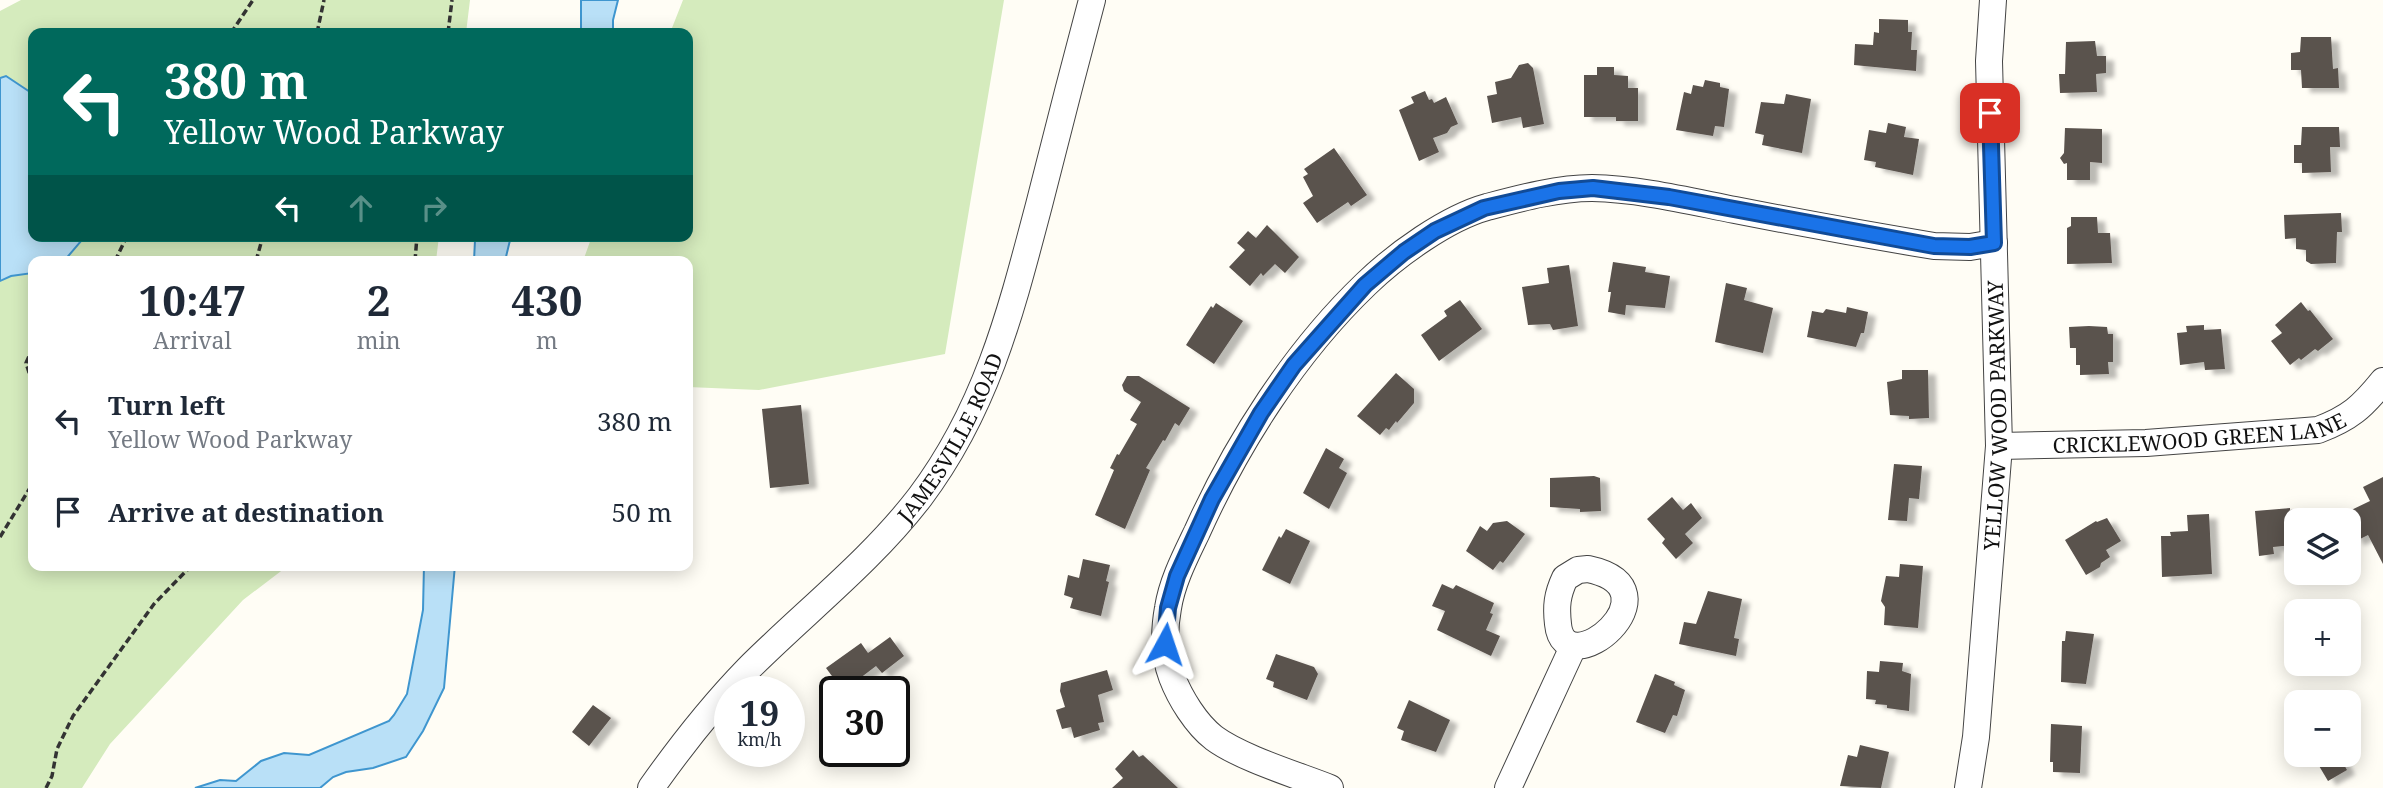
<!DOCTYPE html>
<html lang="en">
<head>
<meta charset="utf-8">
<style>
	:root { --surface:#fff; --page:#f6f6f7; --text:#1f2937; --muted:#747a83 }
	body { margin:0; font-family:"Noto Serif",serif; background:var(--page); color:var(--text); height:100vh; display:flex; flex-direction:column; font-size:26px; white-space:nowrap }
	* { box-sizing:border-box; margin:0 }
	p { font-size:23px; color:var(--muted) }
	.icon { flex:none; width:38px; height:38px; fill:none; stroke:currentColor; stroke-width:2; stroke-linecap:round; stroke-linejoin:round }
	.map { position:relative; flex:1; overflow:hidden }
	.side { position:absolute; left:28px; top:256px; width:665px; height:315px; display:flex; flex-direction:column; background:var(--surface); border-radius:14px; box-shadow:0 4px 18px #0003 }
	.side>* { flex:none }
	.guide { position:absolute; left:28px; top:28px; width:665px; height:214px; border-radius:14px; box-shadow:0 4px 18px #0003; background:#00695c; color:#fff; overflow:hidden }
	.buttons { position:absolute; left:2284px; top:508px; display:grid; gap:14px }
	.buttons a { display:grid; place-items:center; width:77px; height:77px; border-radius:14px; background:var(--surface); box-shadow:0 4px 18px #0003; font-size:35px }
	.speed { position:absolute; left:714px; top:676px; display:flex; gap:14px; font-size:35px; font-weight:700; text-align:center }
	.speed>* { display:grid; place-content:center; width:91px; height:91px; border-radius:50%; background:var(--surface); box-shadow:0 4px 18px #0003; line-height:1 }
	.speed small { font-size:18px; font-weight:400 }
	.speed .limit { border:4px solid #111; border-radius:10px; background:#fff; color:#111 }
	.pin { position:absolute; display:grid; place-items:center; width:60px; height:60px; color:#fff; margin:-30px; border-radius:14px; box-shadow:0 4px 10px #0006 }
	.me { position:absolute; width:77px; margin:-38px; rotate:5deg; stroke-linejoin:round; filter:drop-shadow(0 0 5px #0008) }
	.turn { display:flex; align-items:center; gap:24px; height:147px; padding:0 21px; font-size:32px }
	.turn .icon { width:91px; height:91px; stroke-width:2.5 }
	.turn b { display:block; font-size:49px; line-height:60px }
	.lanes { display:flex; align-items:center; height:66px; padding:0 21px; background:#0003; justify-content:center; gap:35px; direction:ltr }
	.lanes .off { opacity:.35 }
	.eta { display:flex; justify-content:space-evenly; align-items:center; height:119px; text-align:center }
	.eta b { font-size:42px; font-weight:700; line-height:49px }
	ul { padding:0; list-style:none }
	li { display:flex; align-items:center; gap:21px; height:91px; padding:0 21px }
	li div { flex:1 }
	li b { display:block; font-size:26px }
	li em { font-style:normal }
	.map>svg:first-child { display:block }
	.green { fill:#d5ebbd }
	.water { fill:#b9e0f7; stroke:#3f96cf; stroke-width:2 }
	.building { fill:#5a524d; filter:url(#shadow) }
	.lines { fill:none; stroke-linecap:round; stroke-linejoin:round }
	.minor-casing { stroke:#444; stroke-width:28 }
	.path { stroke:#333; stroke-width:3.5; stroke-dasharray:7 3.5; stroke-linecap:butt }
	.minor { stroke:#fff; stroke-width:26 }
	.route-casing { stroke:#114b97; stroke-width:18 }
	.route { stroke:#1a73e8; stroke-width:12 }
	.labels { text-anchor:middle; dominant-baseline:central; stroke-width:7; stroke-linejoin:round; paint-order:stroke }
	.street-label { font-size:21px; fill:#111; stroke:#fff }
</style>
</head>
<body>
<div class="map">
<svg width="2383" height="788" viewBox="0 0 2383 788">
	<defs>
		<filter id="shadow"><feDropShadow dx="8" dy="4.5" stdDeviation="2" flood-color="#0004"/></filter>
	</defs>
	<rect width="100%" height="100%" fill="#fffdf5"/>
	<path class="green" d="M21,0h449l-4,33h-433v203h406l-3,25h-403v304h256l-46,35 -133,144 -28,44h-82v-777z
		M683,0h321l-59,354 -186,36 -71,-3v-126h-105l9,-25h96v-203h-18z"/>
	<path class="water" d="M581,0h37l-5,20v13h-32z
		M6,76l27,18v142h49v4l-18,21h-31v12l-22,3 -11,5v-203z
		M478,236h33l-6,25h-31l1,-21z
		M424,565h31l-11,123 -21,43 -17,26 -33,11 -27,4 -13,5 -13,11h-125l25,-8 16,1 25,-20 23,-8 25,2 80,-34 5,-6 13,-21 16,-84z"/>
	<path class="building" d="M1879,19l29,1v12h4l-1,18h6l-1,21 -62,-6 1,-21 18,1 1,-13 5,1z
		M2301,37h30l2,32 5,-1 1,20h-37l-1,-18h-10v-17l9,-1z
		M2095,41l2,15h9v17l-10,1 1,18 -37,1 -1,-19h6l1,-32z
		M1528,63l5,5 11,56 -21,4 -2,-11 -29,6 -5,-27 10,-2 -2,-12 16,-4 8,-13z
		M1597,67h17v8l14,1v12h10v33h-22v-4h-32v-42h13z
		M1705,80l15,3v4l9,2 -5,38 -9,-1 -2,10 -37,-6 8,-38 7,2 2,-9 10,2z
		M1425,91l4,9 3,-1 2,4 12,-6 12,27 -7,3 -4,6 -14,5 6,14 -20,9 -20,-51 15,-7 -3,-6z
		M1786,94l25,5 -9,54 -40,-8 2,-10 -9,-2 6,-31 23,2z
		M1888,123l18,4 -2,10 15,2 -6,36 -38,-8 1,-5 -12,-2 5,-30 17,3z
		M2302,127h37l1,20h-10l1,25 -29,1v-10h-8v-18h7z
		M2065,128l37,1v34l-12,-1v18h-23v-17l-3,1 -4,-6 4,-5z
		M1334,148l33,47 -16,11 -3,-4 -31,21 -14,-20 10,-7 -10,-19 5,-3 -4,-5z
		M2341,213l1,19h-5l-1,31 -25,1 -5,-3v-11l-10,-1v-11l-11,1 -1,-24z
		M2071,217h26l1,16h12l2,30 -45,1v-36l4,-2z
		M1267,225l32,32 -14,16 -10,-9 -12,12 -2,-3 -11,13 -21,-19 16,-17 -8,-7 11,-12 8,7z
		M1613,262l33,5 -1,5 25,4 -5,32 -39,-3 -1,10 -17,-3 3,-20h-3z
		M1569,265l9,61 -25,4 -3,-6 -22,1 -6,-38 27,-4 -2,-15z
		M1726,283l21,5 -3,12 29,8 -10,45 -48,-11z
		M1460,300l22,29 -43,32 -18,-26 26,-19 -3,-5z
		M2301,302l7,9 2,-1 23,29 -15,12 -3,-2 -14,11 -2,-2 -9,7 -19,-24 11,-8 -7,-8z
		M1216,303l27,18 -29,43 -28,-19 25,-39 2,2z
		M1847,307l21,5 -4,21h-3l-5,14 -49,-10 5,-26 11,2 3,-4 20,4z
		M2204,325v5l17,-1 4,40 -20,1 -1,-8 -24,3 -3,-32 10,-1 -1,-6z
		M2089,326l18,1 1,7h5v28h-5l1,12 -29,1v-10h-4v-17h-6l-1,-21z
		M1902,370h26l1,48 -20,1v-3l-19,-1 -3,-33 15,-3z
		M1396,373l18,16v14l-17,20 -1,-2 -7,9 -3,-2 -6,7 -23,-19z
		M1127,376h12l51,32 -11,18 -4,-3 -10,18 -2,-1 -17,28 4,2 -25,59 -30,-14 19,-45 -4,-2 7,-14 2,1 18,-31 -7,-4 11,-18 -17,-11 -2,-6z
		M801,405l8,79 -39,4 -8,-79z
		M1326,448l18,11 -5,9 8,5 -18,36 -26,-16z
		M1894,464l28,2 -3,33 -10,-1 -2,23 -19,-1z
		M1594,476l6,2 1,33 -21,1v-3l-30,-2v-29z
		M2383,477v87l-15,-29 -12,6 -8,-16v-5h-2l-3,-6 27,-13 -7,-14z
		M1672,497l11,13 8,-7 11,15 -17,16 8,9 -17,16 -14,-16 3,-4 -18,-20z
		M2290,508v2l6,-1v24h-4l1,12 -20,2 1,7 -15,2 -4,-45z
		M2209,514l3,60 -50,3 -1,-41h10l-1,-4 18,-1 -1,-16z
		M2107,518l14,23 -15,9 4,7 -9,6 -1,4 -14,8 -21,-35 31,-19 1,1z
		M1507,521l18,13 -22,29 -3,-2 -7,9 -27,-19 14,-25 7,5 6,-8z
		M1286,529l24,12 -20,43 -28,-14 17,-34 2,2z
		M1083,559l27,6 -4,16 3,1 -8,34 -31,-8 3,-10 -9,-3 4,-20 11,3z
		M1900,564l23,2 -5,62 -34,-3 1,-18 -4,-6 5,-25 13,1z
		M1442,584l11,5 3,-4 38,18 -4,10 3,1 -7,16 14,6 -9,20 -54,-26 8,-19 -13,-5z
		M1708,591l34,8 -8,39 5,1 -3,17 -57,-12 5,-22 12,2z
		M2066,631l28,3 -8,50 -25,-2 1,-41h3z
		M890,637l14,19 -22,17 -6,-7 -33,25 -17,-23 35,-25 7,10z
		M1276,654l38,13 4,7 -11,26 -34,-13 1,-5 -8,-3z
		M1880,661l23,2 -1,8 9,3 -2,37 -22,-3v-3l-12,-1 1,-4 -10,-1 1,-28 12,1z
		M1107,670l6,20 -15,5 6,27 -6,1 2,7 -26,8 -3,-11 -9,2 -6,-19 9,-3 -5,-16 1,-8z
		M1655,674l20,8 -1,3 11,5 -8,26 -4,-1 -8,18 -29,-11z
		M1409,700l41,20 -14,32 -35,-12 3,-9 -7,-3z
		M593,705l18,13 -22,28 -17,-14z
		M2051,724l31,2 -2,47 -27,-1v-10h-3z
		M1860,745l29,7 -8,36 -41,-2 8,-31 9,2z
		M1133,750l6,7 4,-2 35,33h-66l11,-10 -8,-9z
		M2312,754h26l9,16 -19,11z"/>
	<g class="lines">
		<defs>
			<g id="minor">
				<path id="s1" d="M1999,446l147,-3 172,-13c32,-12 44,-23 65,-49"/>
				<path d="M1588,569c95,20 -24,120 -30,55 -2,-18 -1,-29 7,-46l13,-8z"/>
				<path id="s2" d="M651,788c29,-41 62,-83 97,-119 57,-57 123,-108 172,-172 67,-89 91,-186 119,-292 17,-68 35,-137 53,-205"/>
				<path d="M1330,788c-33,-13 -89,-30 -116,-50 -18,-14 -34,-40 -42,-61 -8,-21 -8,-47 -4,-69 4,-26 17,-51 29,-76 40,-89 98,-180 169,-248 30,-29 81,-66 121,-77 34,-9 71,-19 105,-19 48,1 97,13 143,22 66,13 132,25 199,36l36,1 24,-4"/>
				<path d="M1508,788l65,-141"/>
				<path id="s3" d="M1968,788l8,-51 23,-291 -10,-385 4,-61"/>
			</g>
		</defs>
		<use href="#minor" class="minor-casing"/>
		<path class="path" d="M231,33l22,-33
			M317,33l7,-33
			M448,33l4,-33
			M115,261l12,-25
			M256,261l7,-25
			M415,261l2,-25
			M33,347l-7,16 7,22
			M0,537l33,-54
			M46,788l6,-12 5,-27 16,-33 81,-112 38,-39"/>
		<use href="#minor" class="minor"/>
	</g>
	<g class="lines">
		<defs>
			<path id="route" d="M1165,644l3,-36 9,-32 35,-77 49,-86 33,-48 71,-80 39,-33 31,-21 49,-23 75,-17 34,-3 76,9 265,49 36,1 24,-4 -4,-130"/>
		</defs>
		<use href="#route" class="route-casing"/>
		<use href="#route" class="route"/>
	</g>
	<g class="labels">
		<g class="street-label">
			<text stroke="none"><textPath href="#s3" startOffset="374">YELLOW WOOD PARKWAY</textPath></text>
			<text stroke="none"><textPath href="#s1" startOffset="201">CRICKLEWOOD GREEN LANE</textPath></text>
			<text stroke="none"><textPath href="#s2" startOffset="464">JAMESVILLE ROAD</textPath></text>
		</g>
	</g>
</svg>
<div class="buttons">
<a><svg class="icon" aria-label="layers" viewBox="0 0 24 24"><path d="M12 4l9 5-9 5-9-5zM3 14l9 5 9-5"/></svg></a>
<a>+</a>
<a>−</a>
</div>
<div class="speed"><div>19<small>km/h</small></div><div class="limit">30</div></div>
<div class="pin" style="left:1990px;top:113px;background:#d93025"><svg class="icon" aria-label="arrive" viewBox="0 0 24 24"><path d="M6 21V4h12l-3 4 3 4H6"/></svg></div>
<svg class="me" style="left:1165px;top:644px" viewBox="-20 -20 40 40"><path d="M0-17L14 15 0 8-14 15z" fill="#1a73e8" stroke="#fff" stroke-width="4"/></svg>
<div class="guide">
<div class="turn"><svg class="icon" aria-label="left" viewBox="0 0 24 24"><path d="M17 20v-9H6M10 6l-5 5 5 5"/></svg><div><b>380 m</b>Yellow Wood Parkway</div></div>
<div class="lanes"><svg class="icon" aria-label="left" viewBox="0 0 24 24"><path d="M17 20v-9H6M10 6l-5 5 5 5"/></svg><svg class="icon off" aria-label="ahead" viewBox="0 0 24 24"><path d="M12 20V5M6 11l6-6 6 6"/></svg><svg class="icon off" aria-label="right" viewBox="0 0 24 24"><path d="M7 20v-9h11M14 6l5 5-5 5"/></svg></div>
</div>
<section class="side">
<div class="eta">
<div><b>10:47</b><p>Arrival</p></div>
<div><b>2</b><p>min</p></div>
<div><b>430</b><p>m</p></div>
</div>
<ul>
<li><svg class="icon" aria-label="left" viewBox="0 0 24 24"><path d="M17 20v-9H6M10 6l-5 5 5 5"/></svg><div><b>Turn left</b><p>Yellow Wood Parkway</p></div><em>380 m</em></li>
<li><svg class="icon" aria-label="arrive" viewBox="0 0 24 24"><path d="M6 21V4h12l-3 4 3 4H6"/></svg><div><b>Arrive at destination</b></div><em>50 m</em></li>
</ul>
</section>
</div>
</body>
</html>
